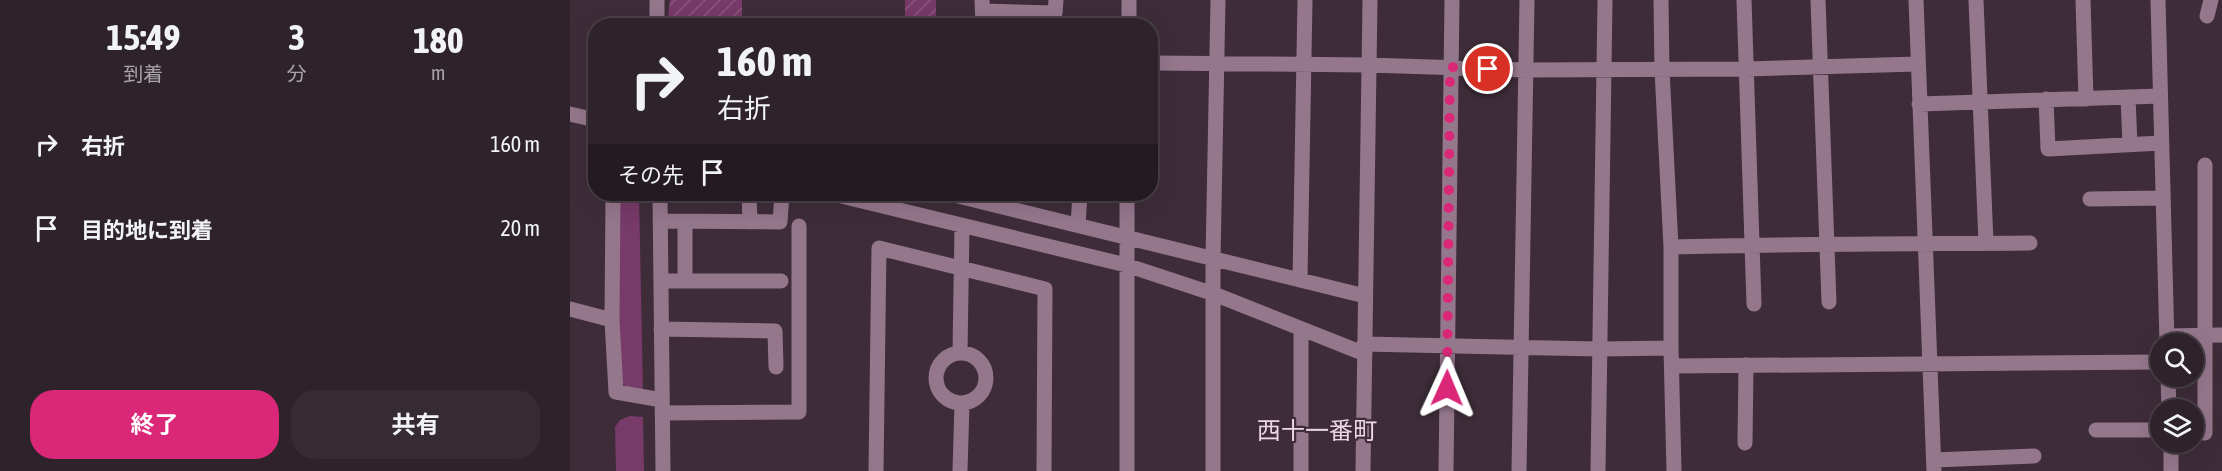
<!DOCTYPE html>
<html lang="ja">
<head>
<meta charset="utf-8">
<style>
	:root { --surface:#2e222b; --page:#362a33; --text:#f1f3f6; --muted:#a7a4a9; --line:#493f47; --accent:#db2777 }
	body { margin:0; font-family:"Asap Condensed","Noto Sans JP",sans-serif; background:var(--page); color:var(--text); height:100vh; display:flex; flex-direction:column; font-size:22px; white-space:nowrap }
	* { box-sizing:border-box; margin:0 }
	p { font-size:20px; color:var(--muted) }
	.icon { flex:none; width:33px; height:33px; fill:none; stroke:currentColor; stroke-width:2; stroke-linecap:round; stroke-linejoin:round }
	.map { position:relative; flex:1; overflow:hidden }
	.panel { display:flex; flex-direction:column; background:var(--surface); width:570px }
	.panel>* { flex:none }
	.banner { position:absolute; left:18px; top:18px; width:570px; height:183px; border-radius:24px; box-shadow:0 6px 24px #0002,0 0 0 2px var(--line); background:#2e222b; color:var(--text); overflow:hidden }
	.controls { position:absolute; left:1580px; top:333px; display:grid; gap:12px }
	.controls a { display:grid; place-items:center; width:54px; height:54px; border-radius:50%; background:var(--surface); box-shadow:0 6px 24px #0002,0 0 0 2px var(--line); font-size:30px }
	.pin { position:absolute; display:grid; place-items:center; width:51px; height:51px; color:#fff; margin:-26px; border:3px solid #fff; border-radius:50%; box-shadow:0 2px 6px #0007 }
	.me { position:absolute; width:66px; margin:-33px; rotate:1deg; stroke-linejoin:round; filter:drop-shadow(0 0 4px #0008) }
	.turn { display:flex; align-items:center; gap:21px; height:126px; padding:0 30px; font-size:27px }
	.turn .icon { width:78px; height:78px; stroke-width:2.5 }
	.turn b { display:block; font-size:42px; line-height:51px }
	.then { display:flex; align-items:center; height:57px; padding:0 30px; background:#0003; gap:12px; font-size:22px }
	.eta { display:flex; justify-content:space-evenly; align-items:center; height:102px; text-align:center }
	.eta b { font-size:36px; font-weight:700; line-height:42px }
	.button { display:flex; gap:12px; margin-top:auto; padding:12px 30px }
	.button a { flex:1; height:69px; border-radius:24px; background:var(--accent); color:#fff; font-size:24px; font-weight:700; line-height:69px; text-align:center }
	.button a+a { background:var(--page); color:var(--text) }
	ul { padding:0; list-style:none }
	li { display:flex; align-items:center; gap:18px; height:84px; padding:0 30px }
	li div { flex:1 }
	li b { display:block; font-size:22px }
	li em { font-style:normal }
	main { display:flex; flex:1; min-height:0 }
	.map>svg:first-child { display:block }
	.green { fill:#783a69 }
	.garden { fill:url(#garden-furrows) }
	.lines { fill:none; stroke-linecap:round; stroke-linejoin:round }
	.minor { stroke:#95778c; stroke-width:15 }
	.route { stroke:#db2777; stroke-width:10; stroke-dasharray:0 18 }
	.labels { text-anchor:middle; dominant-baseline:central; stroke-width:4.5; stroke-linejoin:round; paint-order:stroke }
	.quarter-label { font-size:24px; fill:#ecd6e5; stroke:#3e2d39 }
</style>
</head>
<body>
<main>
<section class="panel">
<div class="eta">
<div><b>15:49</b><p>到着</p></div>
<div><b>3</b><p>分</p></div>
<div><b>180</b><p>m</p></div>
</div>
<ul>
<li><svg class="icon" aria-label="right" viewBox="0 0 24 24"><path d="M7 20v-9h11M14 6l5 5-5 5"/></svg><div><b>右折</b></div><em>160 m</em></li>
<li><svg class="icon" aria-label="arrive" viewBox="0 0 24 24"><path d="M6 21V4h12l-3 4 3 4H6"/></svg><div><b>目的地に到着</b></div><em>20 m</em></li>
</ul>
<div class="button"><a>終了</a><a>共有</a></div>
</section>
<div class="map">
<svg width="1652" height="471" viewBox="0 0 1652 471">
	<defs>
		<pattern id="garden-furrows" width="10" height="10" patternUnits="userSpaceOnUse" patternTransform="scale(1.5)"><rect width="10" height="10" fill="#783a69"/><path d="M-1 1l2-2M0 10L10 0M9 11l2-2" fill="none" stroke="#8b557e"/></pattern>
	</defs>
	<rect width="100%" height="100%" fill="#3e2d39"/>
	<path class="green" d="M46,194h23l4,196c-11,1 -19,-2 -24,-12z
		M60,416l13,1 1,54h-28l-1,-44 5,-7z"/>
	<path class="garden" d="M100,0h72v19l-74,-2z
		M335,0h31v18h-31z"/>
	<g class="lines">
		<path class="minor" d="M87,0v26
			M412,0l1,26
			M1091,0l1,70 9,177v101l3,123
			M1174,0l10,304
			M1248,0l11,302
			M1346,0l18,471
			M1406,0l10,243
			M1513,0l3,99
			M1588,0l9,344
			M413,11l72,2 1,-13
			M1637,16l4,-16
			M559,26v-26
			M580,63l218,2 158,5 220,-1 172,-5
			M1558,97l2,48
			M1476,99l2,50 113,-6
			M1349,104l241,-8
			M0,114l26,6
			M43,194l-1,126 4,72 46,8
			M90,194l3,277
			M179,194l1,28
			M263,194l293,71 88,29 151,60
			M380,194l415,102
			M1520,199l73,-1
			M90,221l120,1 2,-28
			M508,225l2,-31
			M1101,247c119,-3 239,-3 359,-4
			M730,279l5,-279
			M91,281h120
			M115,281v-59
			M0,309l42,11
			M91,329l114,2 1,36
			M1597,336l55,-1
			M794,344l235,5 72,-1
			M366 378a25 25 0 1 1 50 0a25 25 0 1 1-50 0Z
			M390,353l2,-127
			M1102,366l488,-4
			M1598,376l1,34
			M92,413l137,-1v-186
			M1526,430h64
			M1623,432l12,1v-268
			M1601,442v29
			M1175,443l1,-78
			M1364,460l100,-4
			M306,471l3,-223 166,41 -1,182
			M390,471l2,-67
			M557,471v-277
			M643,471v-212l5,-259
			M731,471v-141
			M793,471l7,-471
			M876,471l6,-471
			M949,471l8,-471
			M1028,471l7,-471"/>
	</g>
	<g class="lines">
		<path class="route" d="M877,388l3,-321 38,2"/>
	</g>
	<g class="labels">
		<g class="quarter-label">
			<text x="747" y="430">西十一番町</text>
		</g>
	</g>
</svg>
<div class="controls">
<a><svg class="icon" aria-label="search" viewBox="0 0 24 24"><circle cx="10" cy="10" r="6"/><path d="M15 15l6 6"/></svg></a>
<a><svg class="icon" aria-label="layers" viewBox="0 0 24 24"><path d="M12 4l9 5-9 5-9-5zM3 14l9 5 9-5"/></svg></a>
</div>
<div class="pin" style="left:918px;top:69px;background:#d93025"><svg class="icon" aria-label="arrive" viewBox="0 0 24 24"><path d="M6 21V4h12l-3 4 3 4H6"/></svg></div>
<svg class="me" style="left:877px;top:388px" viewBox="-20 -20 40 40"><path d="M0-17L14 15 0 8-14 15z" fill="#db2777" stroke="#fff" stroke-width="4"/></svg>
<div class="banner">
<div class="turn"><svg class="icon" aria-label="right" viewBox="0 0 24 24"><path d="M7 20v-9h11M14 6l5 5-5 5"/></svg><div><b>160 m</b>右折</div></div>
<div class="then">その先<svg class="icon" aria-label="arrive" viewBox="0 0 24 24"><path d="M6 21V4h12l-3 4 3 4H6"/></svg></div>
</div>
</div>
</main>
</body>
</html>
